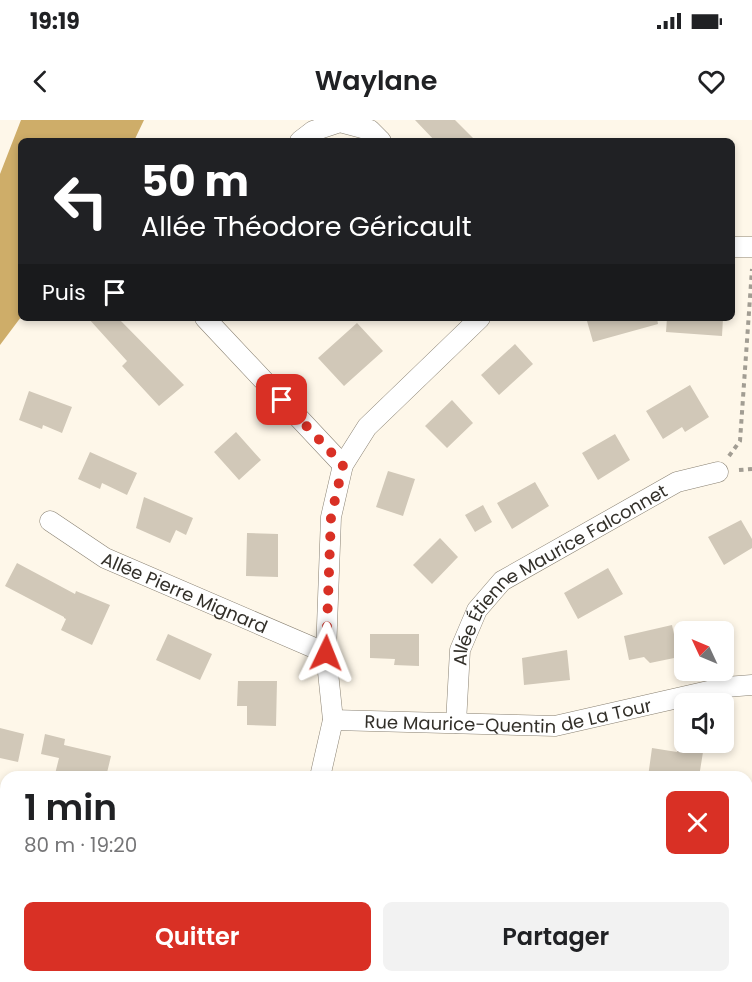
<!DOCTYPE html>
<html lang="fr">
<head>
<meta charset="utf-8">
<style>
	:root { --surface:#fff; --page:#f2f2f2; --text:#202124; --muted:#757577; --accent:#d93025 }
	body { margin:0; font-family:Poppins,sans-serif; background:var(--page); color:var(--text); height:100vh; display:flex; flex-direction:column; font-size:22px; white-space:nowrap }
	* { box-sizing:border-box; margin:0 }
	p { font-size:20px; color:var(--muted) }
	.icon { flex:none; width:33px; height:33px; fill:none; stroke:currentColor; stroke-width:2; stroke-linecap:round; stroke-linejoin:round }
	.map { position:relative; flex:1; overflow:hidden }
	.side { position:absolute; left:0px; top:651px; width:753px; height:212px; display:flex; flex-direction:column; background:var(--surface); border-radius:18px 18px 0 0; box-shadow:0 3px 9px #0003 }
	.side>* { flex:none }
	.hud { position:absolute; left:18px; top:18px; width:717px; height:183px; border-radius:9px; box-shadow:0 3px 9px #0003; background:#202124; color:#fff; overflow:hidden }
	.needle { width:39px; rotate:314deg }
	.buttons { position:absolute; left:674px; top:501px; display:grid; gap:12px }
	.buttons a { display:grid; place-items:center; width:60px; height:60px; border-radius:9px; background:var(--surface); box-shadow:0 3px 9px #0003; font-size:30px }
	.pin { position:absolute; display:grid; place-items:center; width:51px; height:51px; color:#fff; margin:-26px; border-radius:12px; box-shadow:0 3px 9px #0006 }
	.me { position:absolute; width:66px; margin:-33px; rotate:2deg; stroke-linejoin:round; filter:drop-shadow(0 0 4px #0008) }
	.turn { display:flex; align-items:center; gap:21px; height:126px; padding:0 24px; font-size:27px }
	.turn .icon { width:78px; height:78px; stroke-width:2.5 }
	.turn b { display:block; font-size:42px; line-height:51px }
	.then { display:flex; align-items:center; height:57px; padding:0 24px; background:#0003; gap:12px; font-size:22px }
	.round { display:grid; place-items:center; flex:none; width:63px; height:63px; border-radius:9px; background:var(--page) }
	.headline { display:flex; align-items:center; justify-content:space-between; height:102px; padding:0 24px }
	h1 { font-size:36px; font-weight:600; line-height:45px }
	.cta { display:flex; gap:12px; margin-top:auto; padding:12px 24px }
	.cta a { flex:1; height:69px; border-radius:9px; background:var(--accent); color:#fff; font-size:24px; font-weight:600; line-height:69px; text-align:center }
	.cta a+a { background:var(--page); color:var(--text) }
	.status { display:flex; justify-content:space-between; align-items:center; height:42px; padding:0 30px; background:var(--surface); direction:ltr }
	.status svg { height:16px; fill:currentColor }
	header { display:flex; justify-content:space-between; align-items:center; height:78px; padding:0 24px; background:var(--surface); font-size:27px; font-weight:600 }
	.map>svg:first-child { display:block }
	.green { fill:#e6ce9d }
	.forest { fill:#cead69 }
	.building { fill:#d1c8b8 }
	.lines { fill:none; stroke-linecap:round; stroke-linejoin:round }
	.minor-casing { stroke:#898172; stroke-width:21 }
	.path { stroke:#a29d93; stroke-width:4; stroke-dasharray:4.5 4.5; stroke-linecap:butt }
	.minor { stroke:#fff; stroke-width:20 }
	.route { stroke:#d93025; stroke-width:10; stroke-dasharray:0 18 }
	.labels { text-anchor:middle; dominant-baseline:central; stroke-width:4.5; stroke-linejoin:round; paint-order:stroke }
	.street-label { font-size:18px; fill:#33302a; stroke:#fff }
</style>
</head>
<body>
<div class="status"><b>19:19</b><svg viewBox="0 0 49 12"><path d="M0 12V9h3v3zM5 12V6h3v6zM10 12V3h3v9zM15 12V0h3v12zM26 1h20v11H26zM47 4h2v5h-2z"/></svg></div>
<header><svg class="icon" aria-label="back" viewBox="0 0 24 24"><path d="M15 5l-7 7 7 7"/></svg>Waylane<svg class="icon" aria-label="heart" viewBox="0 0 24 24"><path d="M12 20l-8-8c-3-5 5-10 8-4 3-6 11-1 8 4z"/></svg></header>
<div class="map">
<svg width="752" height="862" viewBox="0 0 752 862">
	<rect width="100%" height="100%" fill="#fef7e9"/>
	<path class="green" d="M433,857v-1l83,1 -1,5h-83z"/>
	<path class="forest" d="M21,0h123l-10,21h-113v176l-21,28v-171z"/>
	<path class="building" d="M415,0h40l21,21h-41z
		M88,198h30l66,67 -25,21 -37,-40 5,-5z
		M597,198h60l1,6 -65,18 -6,-21z
		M667,198h56l-1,18 -56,-4z
		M357,203l26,28 -39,35 -26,-28z
		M515,224l18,20 -34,31 -18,-20z
		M690,265l19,32 -24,15 -3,-5 -19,12 -17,-28z
		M29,271l43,16 -10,26 -19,-8 -1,4 -23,-9z
		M452,280l21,23 -26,25 -22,-22z
		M236,312l25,28 -22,20 -25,-28z
		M615,314l15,26 -32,20 -16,-27z
		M90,332l47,21 -10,22 -25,-12 -2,6 -22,-10z
		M388,351l27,8 -12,37 -27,-9z
		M535,362l14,24 -37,23 -15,-26z
		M144,377l49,21 -7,17 -10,-5 -6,13 -34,-15z
		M483,385l9,17 -17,10 -10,-17z
		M741,400l11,19v9l-28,17 -16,-28z
		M247,413l31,1v43l-32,-1z
		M440,418l18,19 -26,27 -19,-19z
		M17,443l58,31 1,-3 34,14 -18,40 -31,-15 5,-11 -2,-1v-1l-59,-31z
		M608,448l15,26 -45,25 -14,-26z
		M672,505l7,32 -29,6 -6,-6 -15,3 -5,-24z
		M168,514l44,20 -12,26 -44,-20z
		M370,514h49v32l-25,-1 1,-6 -25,-1z
		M567,530l3,30 -46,5 -2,-27z
		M238,561h39l-1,45 -29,-1v-19h-10z
		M0,608l24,6 -6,28 -18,-4z
		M45,614l20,5 -1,6 47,11 -5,21h-7l-20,-4 -1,4h-10l-13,-3 4,-16 -18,-4z
		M652,628l25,4 1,-4 25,4 -4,25h-51z"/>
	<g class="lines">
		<defs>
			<g id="minor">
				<path d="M300,21l13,-10 27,-9 30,8 11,11"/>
				<path d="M732,127h20"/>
				<path d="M205,198l138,147"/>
				<path id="s1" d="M50,401l55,37 221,95"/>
				<path id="s2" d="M333,600l222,6 171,-39 26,-2"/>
				<path id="s3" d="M456,603l4,-73 17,-40 25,-29 175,-99 41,-10"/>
				<path d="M320,657l13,-57 -7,-67 5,-136 12,-52 24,-38 113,-109"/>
				<path d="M747,711l5,-1"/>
				<path d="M0,712l6,-1"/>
				<path d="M274,862l2,-6"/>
				<path d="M644,862l1,-6"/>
			</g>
		</defs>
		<use href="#minor" class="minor-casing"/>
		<path class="path" d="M729,336l11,-15 12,-172
			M739,350l13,-1
			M488,862l1,-6"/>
		<use href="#minor" class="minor"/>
	</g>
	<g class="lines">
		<path class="route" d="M282,280l61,65 -12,52 -5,136"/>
	</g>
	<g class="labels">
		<g class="street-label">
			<text stroke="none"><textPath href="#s3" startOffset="200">Allée Étienne Maurice Falconnet</textPath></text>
			<text stroke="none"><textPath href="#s1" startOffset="153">Allée Pierre Mignard</textPath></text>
			<text stroke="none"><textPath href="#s2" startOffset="176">Rue Maurice-Quentin de La Tour</textPath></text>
		</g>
	</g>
</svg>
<div class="buttons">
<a><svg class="needle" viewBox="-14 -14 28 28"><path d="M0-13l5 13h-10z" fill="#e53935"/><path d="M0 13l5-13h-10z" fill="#757577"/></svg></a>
<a><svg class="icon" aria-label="sound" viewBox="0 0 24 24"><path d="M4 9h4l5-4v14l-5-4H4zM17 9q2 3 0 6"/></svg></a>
</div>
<div class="pin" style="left:282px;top:280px;background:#d93025"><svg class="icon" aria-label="arrive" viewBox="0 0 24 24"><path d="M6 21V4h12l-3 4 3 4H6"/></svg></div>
<svg class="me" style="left:326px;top:533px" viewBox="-20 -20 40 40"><path d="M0-17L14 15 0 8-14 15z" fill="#d93025" stroke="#fff" stroke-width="4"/></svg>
<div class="hud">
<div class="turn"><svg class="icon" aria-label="left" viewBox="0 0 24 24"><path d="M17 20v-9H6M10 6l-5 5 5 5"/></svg><div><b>50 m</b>Allée Théodore Géricault</div></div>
<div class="then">Puis<svg class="icon" aria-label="arrive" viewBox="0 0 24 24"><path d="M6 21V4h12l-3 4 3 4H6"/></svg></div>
</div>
<section class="side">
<div class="headline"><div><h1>1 min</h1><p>80 m · 19:20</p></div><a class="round" style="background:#d93025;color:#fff"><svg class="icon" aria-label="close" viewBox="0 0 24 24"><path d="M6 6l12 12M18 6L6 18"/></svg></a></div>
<div class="cta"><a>Quitter</a><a>Partager</a></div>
</section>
</div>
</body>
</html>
